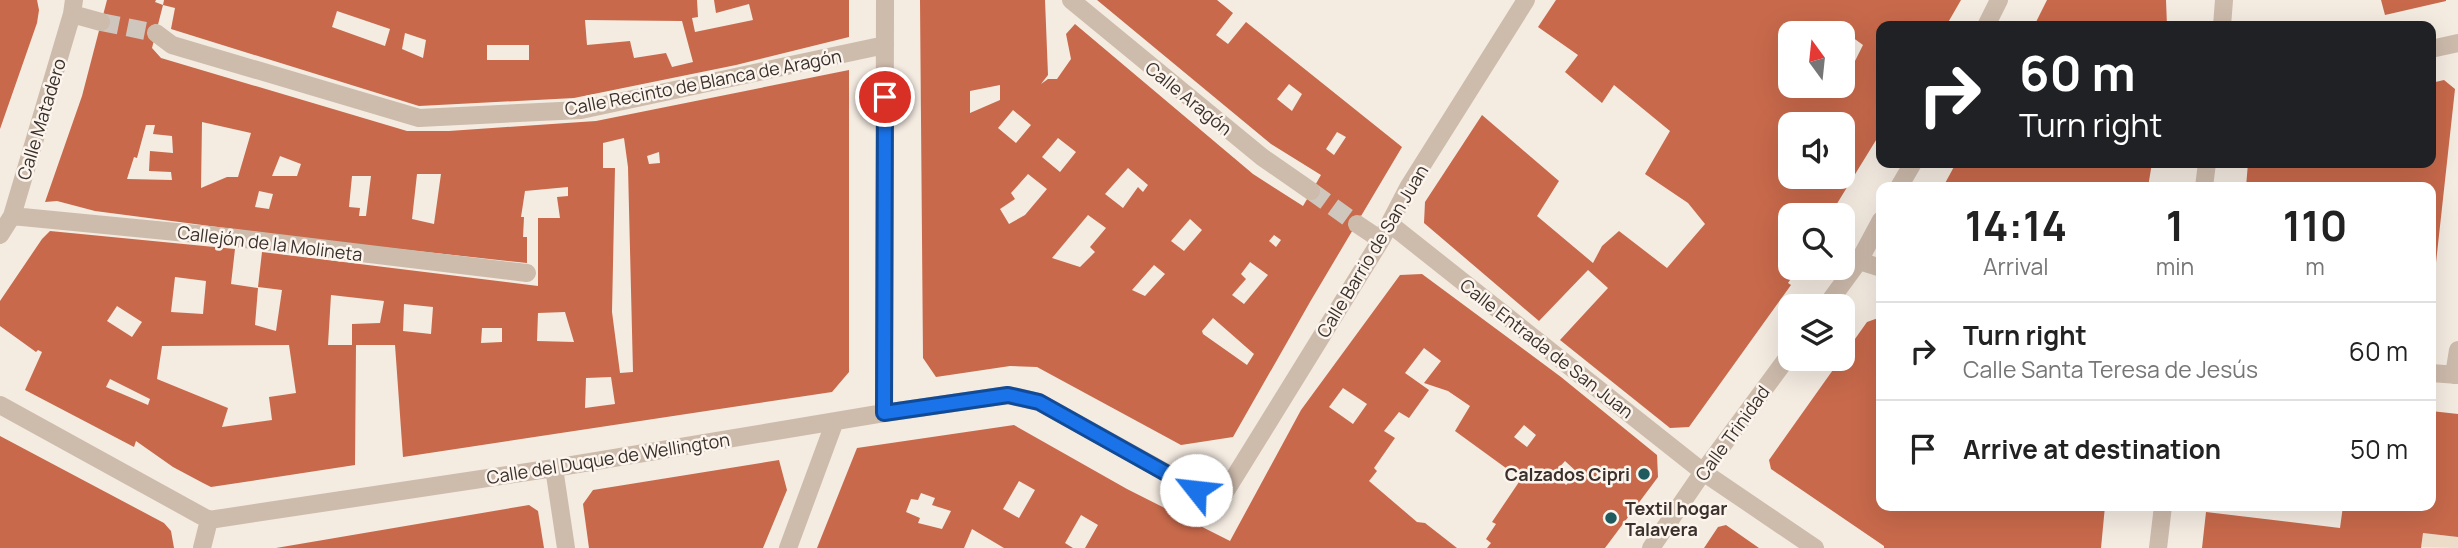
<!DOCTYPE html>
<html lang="en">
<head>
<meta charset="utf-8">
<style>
	:root { --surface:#fff; --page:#f6f6f6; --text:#222; --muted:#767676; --line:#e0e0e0 }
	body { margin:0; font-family:Manrope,sans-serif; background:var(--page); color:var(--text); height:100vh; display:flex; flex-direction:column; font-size:26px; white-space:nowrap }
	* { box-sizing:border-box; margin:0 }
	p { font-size:23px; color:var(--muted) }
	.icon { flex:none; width:38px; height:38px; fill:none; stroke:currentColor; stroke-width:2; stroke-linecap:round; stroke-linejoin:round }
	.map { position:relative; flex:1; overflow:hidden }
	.side { position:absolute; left:1876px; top:182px; width:560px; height:329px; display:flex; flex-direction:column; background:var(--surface); border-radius:14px; box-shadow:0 7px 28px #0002 }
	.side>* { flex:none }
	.hud { position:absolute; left:1876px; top:21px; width:560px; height:147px; border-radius:14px; box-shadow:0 7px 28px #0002; background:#202124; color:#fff; overflow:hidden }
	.needle { width:46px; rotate:345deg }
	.fabs { position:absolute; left:1778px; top:21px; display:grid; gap:14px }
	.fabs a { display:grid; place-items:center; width:77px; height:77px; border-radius:14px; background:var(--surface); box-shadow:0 7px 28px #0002; font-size:35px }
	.pin { position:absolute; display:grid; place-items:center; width:60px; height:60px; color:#fff; margin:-30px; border:4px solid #fff; border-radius:50%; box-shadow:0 2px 7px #0007 }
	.me { position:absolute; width:77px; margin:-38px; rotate:299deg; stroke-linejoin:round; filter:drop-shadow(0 0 5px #0008) }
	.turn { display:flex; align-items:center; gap:24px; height:147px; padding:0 28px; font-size:32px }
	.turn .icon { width:91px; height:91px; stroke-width:2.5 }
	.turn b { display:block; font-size:49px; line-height:60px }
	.eta { display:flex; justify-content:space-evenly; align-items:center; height:119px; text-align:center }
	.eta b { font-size:42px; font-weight:700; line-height:49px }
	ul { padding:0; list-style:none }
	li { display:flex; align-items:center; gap:21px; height:98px; padding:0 28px; border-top:2px solid var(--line) }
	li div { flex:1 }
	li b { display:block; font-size:26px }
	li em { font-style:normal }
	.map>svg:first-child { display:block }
	.plaza { fill:#ecdcc8 }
	.building { fill:#c8694b; fill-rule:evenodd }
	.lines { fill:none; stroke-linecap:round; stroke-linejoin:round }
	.minor-tunnel { stroke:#cfc6bd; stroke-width:18; stroke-dasharray:18 9; stroke-linecap:butt }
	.minor { stroke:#cdbbac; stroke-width:18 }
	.route-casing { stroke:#114b97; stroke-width:18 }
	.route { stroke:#1a73e8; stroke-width:12 }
	.poi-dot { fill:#1f5a5e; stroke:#fbf5ee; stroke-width:2.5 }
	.labels { text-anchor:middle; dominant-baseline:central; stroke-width:5; stroke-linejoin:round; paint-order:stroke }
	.street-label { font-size:18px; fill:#3b302b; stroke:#fbf5ee }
	.poi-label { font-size:18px; font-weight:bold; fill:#3b302b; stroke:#fbf5ee; text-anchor:end }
</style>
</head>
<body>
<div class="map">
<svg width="2458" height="548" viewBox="0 0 2458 548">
	<rect width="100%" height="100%" fill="#f4ebe1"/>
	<path class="plaza" d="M2423,533l35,4v11l-37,-1z"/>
	<path class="building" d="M0,0h37l2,10 -2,13 -37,106z
		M107,0h49l-1,2 8,3 -11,43 9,10 246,73h42l147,-10 253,-51v302l-17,20 -429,65 -8,-112h-39l-1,120 -144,22 -8,-4 -30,-16 -37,-26 -2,6 -109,-57 17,-38 -4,-2 -2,2 -36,-26v-25l42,-62 8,-8 185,18 -4,35 27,4 -3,37 21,6 6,-41 -24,-3 4,-35 276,34v-68h22l-3,-21 11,-1v-9l-43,4 -4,26h3l-1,20h4v26l-193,-21 -239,-31 -38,-10 -12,1 37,-106zM202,122l49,11 -13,44h-11l-26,11zM146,125h9l-2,9 19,2 1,17 -23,-2 -1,20 22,1 1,8 -45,-1 7,-22 3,1zM624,138l4,29 5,205 -13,1 -8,-61 3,-144h-12v-25zM659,152l1,11 -11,1 -2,-8zM280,156l21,8 -4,12h-25zM417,174h24l-7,50 -22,-5zM352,176h19l-5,40h-7l1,-8 -11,-1zM259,191l14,3 -4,15 -14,-2zM175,277l31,4 -3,33 -32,-2zM331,295l53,6 -4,22 -28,1v21h-24zM404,304l29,3 -2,27 -28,-3zM117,306l25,16 -10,15 -25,-16zM565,312l9,30 -37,-1 1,-28zM482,328h20v14l-21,1zM289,345l7,48 -27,4 3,23 -50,7 6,-19 -71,-29 5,-33zM611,377l4,27 -30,4 1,-30zM110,379l40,20 -2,6 -42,-18z
		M164,0h533l1,17 -6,1 3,14 58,-12 -4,-16 -33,9 -2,-13h135v37l-113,28 -162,33 -155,8 -248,-77 4,-21 -12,-3zM337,11l53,18 -5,17 -53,-19zM585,20l97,1 11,41 -21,5 -6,-14 -32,5 -4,-17 -43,4zM405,33l21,7 -3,18 -21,-9zM487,45h42v15h-42z
		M920,0h125l3,75 -7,9 7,-5h9l14,-20 -5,-25 9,-10 178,150 50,32 18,-31 -50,-31 -174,-144h120l16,13 -17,22 12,9 18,-22 156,125 -92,155 -77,135 -52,8 -144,-78 -27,-1 -74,11 -13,-19zM1289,84l13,10 -10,17 -15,-12zM1000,85v15l-30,13v-22zM1013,110l18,15 -15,18 -18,-15zM1337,132l9,5 -12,18 -8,-6zM1058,138l18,14 -16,20 -18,-15zM1128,168l20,17 -5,7 -5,-5 -15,21 -18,-14zM1028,174l19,15 -22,26 -16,9 -9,-15 15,-10 -4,-6zM1088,215l18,13 -16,19 5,5 -15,15 -28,-9zM1190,219l12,11 -18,21 -13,-10zM1274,235l7,5 -5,7 -7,-6zM1250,262l18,13 -24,29 -12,-9 14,-16 -5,-5zM1154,265l11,9 -20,22 -13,-6zM1213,318l41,36 -7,11 -44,-31 -1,-3z
		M1556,0h405l-15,26h-65v106l-51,83h-40v53h8l-10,15 3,2 -102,142 -19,1 -110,-88 48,-52 -20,-18 -49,51 -115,-98 1,-21 57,-87 77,66 -22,35 56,47 9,-17 17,-15 48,37 38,-44 -17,-21 -43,-29 25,-43 -56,-46 -12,18 -37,-31 13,-17 -40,-28zM1841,29l22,16 -16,32 -4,-2v11h-53v-53h49zM1790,124h53v53h-53z
		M2047,0h119l1,26h-133z
		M2381,0h65v1l-61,14z
		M2444,80l11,9 -22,201h-2v-103h-185l2,-24h183v-80z
		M1956,163h196l-4,24h-205z
		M1422,274l139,103 96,78 1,22 -53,71h-118l4,-5 -5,-4 10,-15 -4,-2 29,-43 -66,-48 15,-25 -22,-15 -24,-8 17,-22 -17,-13 -19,25 24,17 -20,28 -10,-6 -15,19 11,7 -21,30 3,3 -8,10 48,41 8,1 32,25h-372l13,-23 -17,-10 -16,28 8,5h-69l-32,-19 -8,19h-147l40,-100 157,-23 113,64 103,52 71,-131 99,-135zM1343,388l24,16 -14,20 -24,-17zM1524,425l12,10 -9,12 -13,-10zM1565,461l13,12 -12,12 -12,-12zM1019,481l16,9 -16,28 -16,-9zM921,493l14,5 -3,7 19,6 -9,18 -24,-6 2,-5 -14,-6 5,-13 7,1z
		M1881,317v189h224l-4,42h-217v-2l-113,-77 -2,-9 98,-138z
		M2431,411l27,3v123l-35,-4 -2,15h-219l4,-36 134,16 3,-22h88z
		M0,436l164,87 7,8 3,17h-174z
		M779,460l8,30 -24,58h-174l-6,-44 10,-14z
		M529,505l9,6 6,37h-268z
		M1726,525l33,23h-55l14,-21z"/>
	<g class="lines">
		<path class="minor-tunnel" d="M101,22l55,11
			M1311,191l46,33"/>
		<path class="minor" d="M1071,0l191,157 49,34
			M72,14l29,8
			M1986,26l13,-26
			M2222,26l2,-26
			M156,33l16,12 247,73 162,-8 304,-65
			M2431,49l27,-6
			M1899,187l14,-24
			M2204,187l3,-24
			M12,216l216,21 299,36
			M1357,224l24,16
			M1390,224l313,248 112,76
			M0,235l12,-19 60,-202 2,-14
			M1859,261l22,7
			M1826,306l33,-45 22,-41
			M2431,373l27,2
			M2454,375l4,-25
			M0,405l209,115 345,-52 330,-55 124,-18 31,7 180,100 162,-262 28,-54 117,-186
			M884,413l1,-413
			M554,468l12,80
			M202,548l7,-28
			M788,548l47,-127
			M1651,548l52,-76 87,-118
			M2158,548l5,-42"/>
	</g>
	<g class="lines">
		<defs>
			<path id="route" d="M885,97l-1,316 124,-18 31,7 157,88"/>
		</defs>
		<use href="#route" class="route-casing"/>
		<use href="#route" class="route"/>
	</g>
	<g class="poi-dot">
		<circle cx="1644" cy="474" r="7"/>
		<circle cx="1611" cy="518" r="7"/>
	</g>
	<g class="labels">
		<g class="street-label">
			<text transform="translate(703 82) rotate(-11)">Calle Recinto de Blanca de Aragón</text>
			<text transform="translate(1189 98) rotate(39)">Calle Aragón</text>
			<text transform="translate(41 119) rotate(-73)">Calle Matadero</text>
			<text transform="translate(270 243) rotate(7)">Callejón de la Molineta</text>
			<text transform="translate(1372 251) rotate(-59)">Calle Barrio de San Juan</text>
			<text transform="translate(1547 348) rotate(38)">Calle Entrada de San Juan</text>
			<text transform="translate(1732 433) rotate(-54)">Calle Trinidad</text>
			<text transform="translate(608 458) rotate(-9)">Calle del Duque de Wellington</text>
		</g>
		<g class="poi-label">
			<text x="1630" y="474">Calzados Cipri</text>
			<text x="1625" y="508" text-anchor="start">Textil hogar<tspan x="1625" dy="21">Talavera</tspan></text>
		</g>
	</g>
</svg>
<div class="fabs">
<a><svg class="needle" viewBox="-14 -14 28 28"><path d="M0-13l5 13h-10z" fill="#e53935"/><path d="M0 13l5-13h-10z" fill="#767676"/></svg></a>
<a><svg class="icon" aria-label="sound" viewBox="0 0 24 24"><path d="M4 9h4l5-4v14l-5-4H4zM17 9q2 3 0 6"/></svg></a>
<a><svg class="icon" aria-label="search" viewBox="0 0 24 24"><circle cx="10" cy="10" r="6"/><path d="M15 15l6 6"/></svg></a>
<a><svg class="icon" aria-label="layers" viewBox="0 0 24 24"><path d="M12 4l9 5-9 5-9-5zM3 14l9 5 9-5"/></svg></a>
</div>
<div class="pin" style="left:885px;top:97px;background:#d93025"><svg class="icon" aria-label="arrive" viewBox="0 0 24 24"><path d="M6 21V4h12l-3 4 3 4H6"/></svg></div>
<svg class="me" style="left:1196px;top:490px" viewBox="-20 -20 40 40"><circle r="19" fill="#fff"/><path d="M0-13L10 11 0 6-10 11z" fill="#1a73e8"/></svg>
<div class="hud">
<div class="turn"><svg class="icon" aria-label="right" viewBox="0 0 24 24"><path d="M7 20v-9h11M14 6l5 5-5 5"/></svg><div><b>60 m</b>Turn right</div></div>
</div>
<section class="side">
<div class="eta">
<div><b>14:14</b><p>Arrival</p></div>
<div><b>1</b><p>min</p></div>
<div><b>110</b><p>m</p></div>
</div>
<ul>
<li><svg class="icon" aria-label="right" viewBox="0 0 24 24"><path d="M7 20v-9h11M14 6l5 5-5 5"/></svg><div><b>Turn right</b><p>Calle Santa Teresa de Jesús</p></div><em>60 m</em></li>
<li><svg class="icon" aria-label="arrive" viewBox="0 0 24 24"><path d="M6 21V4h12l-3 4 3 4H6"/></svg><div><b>Arrive at destination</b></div><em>50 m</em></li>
</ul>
</section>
</div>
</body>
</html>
